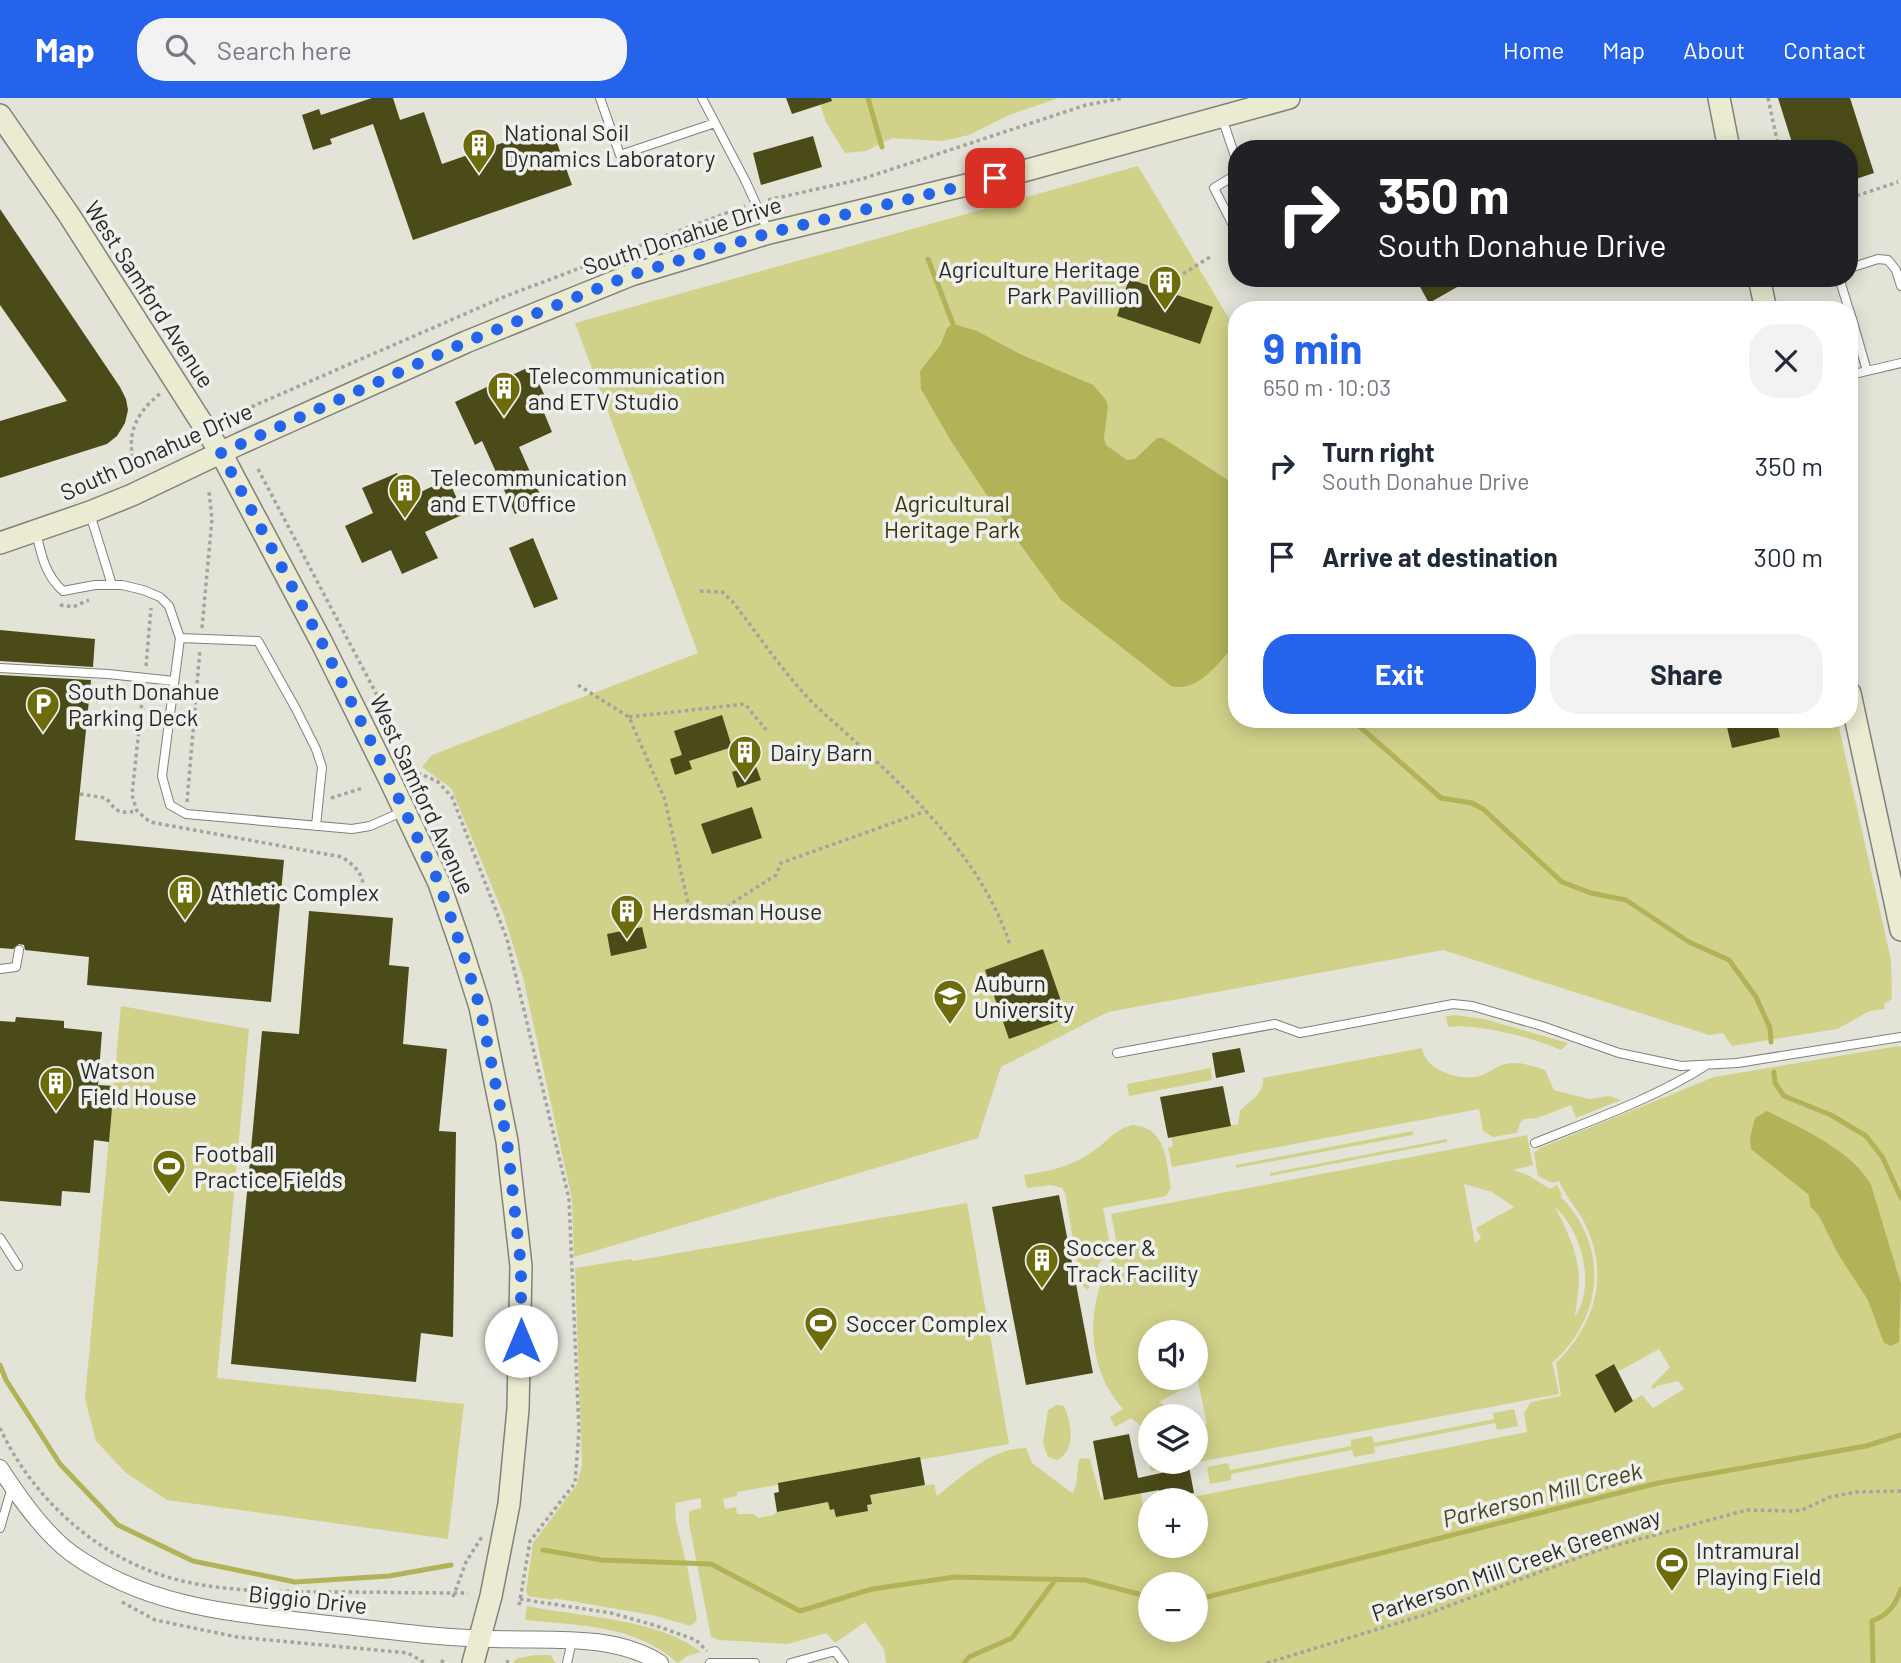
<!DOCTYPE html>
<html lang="en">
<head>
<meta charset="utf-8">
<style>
	:root { --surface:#fff; --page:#f2f2f3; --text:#1f2937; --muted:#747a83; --accent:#2563eb }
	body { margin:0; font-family:Barlow,sans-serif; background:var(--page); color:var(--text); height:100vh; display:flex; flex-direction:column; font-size:26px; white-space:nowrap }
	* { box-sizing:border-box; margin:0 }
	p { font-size:23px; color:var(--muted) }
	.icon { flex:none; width:38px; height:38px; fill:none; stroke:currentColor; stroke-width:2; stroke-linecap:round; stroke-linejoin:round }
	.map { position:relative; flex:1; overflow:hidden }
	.details { position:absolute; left:1228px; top:203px; width:630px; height:427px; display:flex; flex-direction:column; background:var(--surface); border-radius:28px; box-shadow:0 4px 18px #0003 }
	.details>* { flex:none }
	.top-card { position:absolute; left:1228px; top:42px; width:630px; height:147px; border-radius:28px; box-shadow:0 4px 18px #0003; background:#202124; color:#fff; overflow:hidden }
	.buttons { position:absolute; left:1138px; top:1222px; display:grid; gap:14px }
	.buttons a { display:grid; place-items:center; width:70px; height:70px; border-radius:50%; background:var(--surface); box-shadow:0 4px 18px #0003; font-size:35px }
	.pin { position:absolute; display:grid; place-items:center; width:60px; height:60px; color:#fff; margin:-30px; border-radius:14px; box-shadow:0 4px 10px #0006 }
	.me { position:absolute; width:77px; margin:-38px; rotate:0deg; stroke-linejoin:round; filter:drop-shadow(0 0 5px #0008) }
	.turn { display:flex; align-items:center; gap:24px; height:147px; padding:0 35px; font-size:32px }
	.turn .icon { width:91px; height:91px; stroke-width:2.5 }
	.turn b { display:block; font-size:49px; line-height:60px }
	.round { display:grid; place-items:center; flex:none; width:74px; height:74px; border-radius:28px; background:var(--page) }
	.summary { display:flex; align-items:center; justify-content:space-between; height:119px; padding:0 35px }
	h1 { font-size:42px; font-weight:700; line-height:52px; color:var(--accent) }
	.button { display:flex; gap:14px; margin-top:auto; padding:14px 35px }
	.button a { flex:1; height:80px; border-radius:28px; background:var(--accent); color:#fff; font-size:28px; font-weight:700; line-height:80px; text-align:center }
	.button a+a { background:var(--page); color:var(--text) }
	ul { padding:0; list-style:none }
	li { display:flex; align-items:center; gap:21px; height:91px; padding:0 35px }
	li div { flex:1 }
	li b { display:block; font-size:26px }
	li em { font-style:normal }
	header { display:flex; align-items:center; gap:42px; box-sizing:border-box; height:98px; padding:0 35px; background:var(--accent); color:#fff }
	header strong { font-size:33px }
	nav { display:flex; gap:38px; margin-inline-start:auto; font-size:24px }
	.search { width:490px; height:63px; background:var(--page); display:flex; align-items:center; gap:18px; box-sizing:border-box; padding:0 24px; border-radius:28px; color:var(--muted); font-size:26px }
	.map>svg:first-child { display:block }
	.built { fill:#e3e3d8; fill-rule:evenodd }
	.green { fill:#d1d289; fill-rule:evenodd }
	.water { fill:#b2b358 }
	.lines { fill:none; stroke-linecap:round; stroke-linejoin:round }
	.stream { stroke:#b2b358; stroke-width:5 }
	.building { fill:#4b4b1a }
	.lane-casing { stroke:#80817d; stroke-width:10 }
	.street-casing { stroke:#80817d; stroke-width:18 }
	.secondary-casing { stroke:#80817d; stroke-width:24 }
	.path { stroke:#a3a3a0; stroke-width:3.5; stroke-dasharray:3.5 3.5; stroke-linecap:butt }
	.lane { stroke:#fff; stroke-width:8 }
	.street { stroke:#fff; stroke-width:16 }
	.secondary { stroke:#eaebd1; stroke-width:21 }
	.route { stroke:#2563eb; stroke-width:12; stroke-dasharray:0 21.6 }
	.labels { text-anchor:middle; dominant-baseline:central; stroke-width:7; stroke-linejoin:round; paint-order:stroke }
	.poi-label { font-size:23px; fill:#292927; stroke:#eff0ec; text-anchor:start }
	.street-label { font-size:23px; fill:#292927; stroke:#eff0ec }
	.park-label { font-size:23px; fill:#34340c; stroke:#eff0ec }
	.water-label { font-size:24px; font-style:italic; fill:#474720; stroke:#eff0ec }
</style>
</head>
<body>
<header>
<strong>Map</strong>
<div class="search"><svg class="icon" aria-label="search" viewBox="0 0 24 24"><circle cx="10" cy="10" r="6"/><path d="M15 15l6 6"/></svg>Search here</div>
<nav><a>Home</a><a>Map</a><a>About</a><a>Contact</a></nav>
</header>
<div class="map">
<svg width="1901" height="1565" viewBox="0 0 1901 1565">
	<rect width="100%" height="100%" fill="#eff0ec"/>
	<path class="built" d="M0,0h1901v1565h-1901zM1237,51h613v129h-613zM1237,212h613v409h-613zM1150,1234h45v45h-45zM1150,1318h45v45h-45zM1150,1402h45v45h-45zM1150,1486h45v45h-45z"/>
	<path class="green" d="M818,0h241l-50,17 -40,20 -27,6 -50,-3 -26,13 -21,2 -19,-31z
		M1138,68l99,166v387h600l54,241 1,39 -8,5 1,5 -15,2 -33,18 -105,17 -9,-13 -14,2 -266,-85 -335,62 -107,55 -23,71 -404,119 -2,-58 -49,-222 -20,-64 -52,-125 -29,-21 10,-12 266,-102 -123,-330z
		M121,908l128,23 -32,349 247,26 -16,135 -281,-39 -41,-27 -30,-32 -11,-42z
		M1455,917l29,4 84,24 -7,7c-26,-12 -85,-27 -113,-23l-2,-11z
		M1898,948l3,1v616h-1015l-2,-14 -19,-27 -30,21 -9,-10 -38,11 -69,-4 -8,-3 -22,-114v-12l12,-3v-10l-26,5 1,18 12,50 9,49 -6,6 -39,-11 -99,-17v2l-25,-4 -2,-4 7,-49 43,-57 6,-20 -7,-198 56,-9 2,2 334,-58 42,241 -272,48v4l-14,3 2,10 11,-2 1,7h17l4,4 15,-3 4,-3 51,-10 2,7 37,-4 5,-1 -2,-9 64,-11 3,12c26,-20 54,-48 89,-48l6,15 40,30c8,-9 3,-23 8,-35l10,1 11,40 40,-6 2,13 7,-1v40h45v-45h-18l350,-68 -3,-19 7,-11 30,-6 -5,-33c41,-40 55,-92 26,-145 -8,-13 -17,-23 -23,-37l-7,2 -14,-7 -4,-23 6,-5 174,-71zM1659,1251l11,18 -19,20 3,2 3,-3 21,-5 6,8 -31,19 -11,-13 -27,17 -19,-38 18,-10 5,7zM1150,1486h45v45h-45z
		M1422,950c3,21 33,32 54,29 11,-2 20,-11 30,-13 13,-3 28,2 39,6l9,20 35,9 20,-3 12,4 -45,18 -5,-13 -34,13 -13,1 -4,4 -3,10 -24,4 -10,-6 -4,-22 -307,58 -4,-19 5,-2 -2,-9 67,-13 2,-13c10,-11 24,-16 23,-33z
		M1211,970l1,12 -83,16 -2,-12z
		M1133,1027c34,3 33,36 38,63l-5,8 -63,12 7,37 -15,26 -7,19 -4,-3 -4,-7 -15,-87 -3,-5 -11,-3 -24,3 -3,-13c26,-4 46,-8 68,-23 14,-9 24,-24 41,-27z
		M1413,1033v4l-177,33v-3z
		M1527,1037l6,30 -20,5 15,5 22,14 7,-4 5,10 -2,1c51,51 43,123 -9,168l2,1 6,29 -408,77 -6,-29 5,-1v20h45v-39l12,2 -12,-57v-35h-45v45h43l3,5 -37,20 20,14h-29v17l-19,-15 -16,9 -5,-10 13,-8c-42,-48 -37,-115 -2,-165h-4l-6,-30zM1464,1086l28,8 22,15 -38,21 5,10 -6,5zM1555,1109c27,24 41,78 20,110 1,-12 4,-25 4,-38 -1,-27 -12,-49 -24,-72z
		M1447,1041v3l-177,34v-3z
		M1056,1307l8,1c7,16 13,44 -7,54l-9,-3 -5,-14 5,-33z
		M1514,1311l4,17 -21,4 -2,-7 -121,24 1,6 -21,4 -2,-7 -121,24v6l-21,4 -3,-17 21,-4 2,7 121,-24v-6l21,-4 2,7 120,-24 -1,-6z
		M527,1508c53,11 131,12 174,46l-14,4 -9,7c-44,-39 -98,-37 -153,-43z
		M536,1557h14l6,8h-44l6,-5z"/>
	<path class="water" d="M953,226l24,7 43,23 73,31 13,15 2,7 -4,31 2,7 21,15 8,-1 22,-21h6l74,48v157c-18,18 -37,50 -66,43l-110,-86 -47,-64 -63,-95 -30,-52 -1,-18 21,-27 6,-16z
		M1767,1013c34,17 86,40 104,74l30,99 -2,58 -8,4 -7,-3 -16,-43 -30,-46 -19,-38 -9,-10 -1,-11 -58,-46 -1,-11 5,-20z"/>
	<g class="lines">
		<path class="stream" d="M868,0l14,49
			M928,161l25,65
			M1351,621l90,79 31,5 11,6 79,73 29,11 35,7 63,42 40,18 27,37 14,31 1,14
			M1774,974l1,11 9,13 47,19 35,21 17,22 18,40
			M0,1267l6,15 54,84 58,61 75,36 102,21 94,-6 62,-11
			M543,1452l59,10 109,4 89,47 72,-22 83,-12 130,3 65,17
			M1195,1502l463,-117 208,-37 35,-11
			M964,1565l5,-6 43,-19 44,-59
			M1873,1565l-1,-42c16,-6 23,-15 29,-32"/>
	</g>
	<path class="building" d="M372,0h21l7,22 24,-8 18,52 109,-38 21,59 -159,55 -40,-116 -43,15 2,5 -19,6 -11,-35 17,-6 2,6z
		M786,0h45l1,3 -40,13z
		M1778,0h72l24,75 -24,8v-32h-56z
		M813,38l9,31 -61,18 -8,-32z
		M0,111l120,178 6,12 2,11 -3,13 -8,13 -10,8 -107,34v-57l67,-20 -67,-96z
		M1415,180h58l-44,25z
		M1129,181l84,28 -13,37 -83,-28z
		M531,268l18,39 -7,3 10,24 -33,15 24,54 -28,13 -33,-73 -7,4 -20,-43z
		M397,375l11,25 40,-19 16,35 -39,18 13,26 -36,16 -11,-24 -29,13 -17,-37 28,-13 -11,-25z
		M533,440l25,61 -24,9 -25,-60z
		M0,532l95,9 -2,28 -93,-6z
		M0,577l91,5 -16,160 209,20 -13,142 -184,-17 2,-28 -64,-7 -1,-5 -5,-1 -6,5 -13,-1z
		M722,617l10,32 -43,14 3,8 -17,6 -5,-16 12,-4 -8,-24z
		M1725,621h51l4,18 -48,11z
		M755,666l6,16 -24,8 -5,-16z
		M752,709l10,31 -50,16 -11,-30z
		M309,813l84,7 -4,47 20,2 -6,77 44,5 -8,82 17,1 -3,205 -32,-4 -5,49 -185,-18 31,-333 37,3z
		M642,829l5,21 -36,8 -4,-22z
		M1043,851l24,69 -58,21 -24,-69z
		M16,919l48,4v7l38,4 -4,53 16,1 -5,56 -15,-2 -4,53 -28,-2 -1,15 -61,-5v-180l15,1z
		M1240,950l5,24 -29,6 -4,-25z
		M1223,988l8,40 -63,12 -8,-41z
		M1059,1097l34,178 -67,12 -34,-178z
		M1614,1266l19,37 -18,12 -20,-38z
		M1129,1336l9,44 51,-11 5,26 -33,7 -2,-10 -55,10 -11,-59z
		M920,1359l5,28 -55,10 2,9 -5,1 1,6 -32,6 -2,-8 -4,1 -2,-8 -51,10 -3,-19 5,-1 -1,-9z"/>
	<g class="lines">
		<defs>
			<path id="lane" d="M600,0l20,57 95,-32
				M702,0l44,84 23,51
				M1222,20l15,44
				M1237,76l-23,14 23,45
				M1850,170l28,-9 10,1 8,10 5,16
				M1260,180l2,4
				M1842,180l-1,6 8,26
				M1850,214l17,59
				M1850,277l51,-12
				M90,416l22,71
				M36,434c5,22 9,43 27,59l32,-6h27l21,5 17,7 9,9 11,32 -18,138 8,29 16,9 166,15 18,-3 34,-15
				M180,540l78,3 38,68 20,40 6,18 -6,59
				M0,570l108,6 66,7
				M0,871l16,-2 3,-17
				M1117,955l158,-29 25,9 153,-29 19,2 70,20 77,27 62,13 56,-3 164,-26
				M1535,1045c57,-23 118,-44 170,-77
				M0,1140l18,28
				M0,1430l12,-41
				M567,1565l5,-22
				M710,1565h45
				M791,1565l44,-12 9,12"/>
			<path id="street" d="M0,1370c18,28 44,65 71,85 75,54 159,60 248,70 58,6 116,15 175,16 54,2 119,-6 166,24"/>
			<path id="secondary" d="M1719,0l10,51
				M0,17l69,100 152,238 101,190 66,133 51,107 22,64 19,60 27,134 14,125 -3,143 -9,95 -18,92 -18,67
				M1759,180l7,32
				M0,445l90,-31 42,-17 109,-52 225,-101 165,-67 138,-42 251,-61 269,-74
				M1850,595l51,237"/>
		</defs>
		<use href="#lane" class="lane-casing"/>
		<use href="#street" class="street-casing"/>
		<use href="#secondary" class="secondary-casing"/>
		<path class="path" d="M1768,0l11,51
			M1850,100l48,-16
			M768,102l94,-21 224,-74 38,-7
			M1172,192l3,-11 35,-22
			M228,323l7,-7 271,-118 239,-90
			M258,371l160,304 19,8 15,16 55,142 62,260 10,232 -4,52 -45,58 -11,65
			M137,373c-13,-33 -3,-57 24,-78
			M700,493l22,1 10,9c23,29 44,61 68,88 17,20 39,37 58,55 61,57 126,120 152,201
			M60,507l13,2 16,-7
			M202,530l10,-109 -3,-27
			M146,568l5,-58
			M578,587l51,32 36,83 23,103 9,11 15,-2 17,-7 47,-30 5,-12 145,-52
			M143,593l-11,104 5,16 13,11 192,35c20,14 22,20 22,44
			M629,619l116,-13 22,27
			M80,696l26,4c11,14 12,16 31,13
			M331,700l32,-10
			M187,704l13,-153
			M0,1330c32,70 97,129 171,150 49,14 102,13 153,14 48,0 96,1 144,1
			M453,1499l13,-35 17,-27
			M520,1501l91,14 43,12 42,15 11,11
			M122,1504l33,18 82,17 171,16 17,10
			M442,1565l1,-5
			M507,1565l1,-3
			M1267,1565l157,-48 175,-65 148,-40 47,1 8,-1 28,-13 26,-5 45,-1"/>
		<use href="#lane" class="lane"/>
		<use href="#street" class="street"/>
		<use href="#secondary" class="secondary"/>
	</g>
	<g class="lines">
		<path class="route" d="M521,1243v-75l-14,-125 -27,-134 -19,-60 -22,-64 -51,-107 -66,-133 -101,-190 245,-111 165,-67 138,-42 226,-55"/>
	</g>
	<defs>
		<symbol id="building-pin" viewBox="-11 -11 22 30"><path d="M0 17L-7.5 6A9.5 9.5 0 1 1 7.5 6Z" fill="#6d6c0b" stroke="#eff0ec"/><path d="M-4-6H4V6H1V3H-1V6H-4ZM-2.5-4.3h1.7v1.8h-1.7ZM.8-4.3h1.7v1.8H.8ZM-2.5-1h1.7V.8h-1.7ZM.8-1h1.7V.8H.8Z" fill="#fff"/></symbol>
		<symbol id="parking-pin" viewBox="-11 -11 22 30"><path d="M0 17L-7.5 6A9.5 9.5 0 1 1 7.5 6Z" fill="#6d6c0b" stroke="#eff0ec"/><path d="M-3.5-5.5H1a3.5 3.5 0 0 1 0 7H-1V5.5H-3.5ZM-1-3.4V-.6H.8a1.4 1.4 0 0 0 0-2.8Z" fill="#fff"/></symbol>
		<symbol id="university-pin" viewBox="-11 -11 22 30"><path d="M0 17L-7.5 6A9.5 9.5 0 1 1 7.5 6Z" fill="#6d6c0b" stroke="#eff0ec"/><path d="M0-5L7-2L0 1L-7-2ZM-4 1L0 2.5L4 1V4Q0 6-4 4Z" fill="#fff"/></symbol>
		<symbol id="stadium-pin" viewBox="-11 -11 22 30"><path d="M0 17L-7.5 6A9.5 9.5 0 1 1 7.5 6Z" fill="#6d6c0b" stroke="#eff0ec"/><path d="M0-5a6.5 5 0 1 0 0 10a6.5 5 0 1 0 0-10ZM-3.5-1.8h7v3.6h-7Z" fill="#fff"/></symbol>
	</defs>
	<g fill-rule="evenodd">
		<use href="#building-pin" x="460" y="28" width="38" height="52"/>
		<use href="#building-pin" x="1146" y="165" width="38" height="52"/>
		<use href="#building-pin" x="485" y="271" width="38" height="52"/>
		<use href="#building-pin" x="386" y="373" width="38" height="52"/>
		<use href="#parking-pin" x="24" y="587" width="38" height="52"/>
		<use href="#building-pin" x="726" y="635" width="38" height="52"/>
		<use href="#building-pin" x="166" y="775" width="38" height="52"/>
		<use href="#building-pin" x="608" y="794" width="38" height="52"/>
		<use href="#university-pin" x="931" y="879" width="38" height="52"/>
		<use href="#building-pin" x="37" y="966" width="38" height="52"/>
		<use href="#stadium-pin" x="150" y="1049" width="38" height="52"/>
		<use href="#building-pin" x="1023" y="1143" width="38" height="52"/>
		<use href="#stadium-pin" x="802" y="1206" width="38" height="52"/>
		<use href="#stadium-pin" x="1653" y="1446" width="38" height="52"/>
	</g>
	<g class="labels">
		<g class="poi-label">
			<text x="504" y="34">National Soil<tspan x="504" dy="26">Dynamics Laboratory</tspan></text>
			<text x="1140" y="171" text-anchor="end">Agriculture Heritage<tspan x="1140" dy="26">Park Pavillion</tspan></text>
			<text x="528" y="277">Telecommunication<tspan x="528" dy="26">and ETV Studio</tspan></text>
			<text x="430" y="379">Telecommunication<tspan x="430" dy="26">and ETV Office</tspan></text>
			<text x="68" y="593">South Donahue<tspan x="68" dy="26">Parking Deck</tspan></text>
			<text x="770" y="654">Dairy Barn</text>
			<text x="210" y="794">Athletic Complex</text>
			<text x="652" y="813">Herdsman House</text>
			<text x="974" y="885">Auburn<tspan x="974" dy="26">University</tspan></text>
			<text x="80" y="972">Watson<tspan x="80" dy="26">Field House</tspan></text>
			<text x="194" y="1055">Football<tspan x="194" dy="26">Practice Fields</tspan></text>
			<text x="1066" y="1149">Soccer &amp;<tspan x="1066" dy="26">Track Facility</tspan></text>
			<text x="846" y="1225">Soccer Complex</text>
			<text x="1696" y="1452">Intramural<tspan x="1696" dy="26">Playing Field</tspan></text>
		</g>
		<g class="street-label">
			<text transform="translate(682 137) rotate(-18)">South Donahue Drive</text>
			<text transform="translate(150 196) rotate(57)">West Samford Avenue</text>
			<text transform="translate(156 353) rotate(-24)">South Donahue Drive</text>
			<text transform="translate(423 696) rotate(65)">West Samford Avenue</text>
			<text transform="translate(1516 1466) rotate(-19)">Parkerson Mill Creek Greenway</text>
			<text transform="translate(308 1501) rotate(6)">Biggio Drive</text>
		</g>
		<g class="park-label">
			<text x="952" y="405">Agricultural<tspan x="952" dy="26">Heritage Park</tspan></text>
		</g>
		<g class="water-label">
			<text transform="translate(1542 1396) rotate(-14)">Parkerson Mill Creek</text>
		</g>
	</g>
</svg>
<div class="buttons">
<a><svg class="icon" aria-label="sound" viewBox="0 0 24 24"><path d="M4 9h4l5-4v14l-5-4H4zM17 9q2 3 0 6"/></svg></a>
<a><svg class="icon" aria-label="layers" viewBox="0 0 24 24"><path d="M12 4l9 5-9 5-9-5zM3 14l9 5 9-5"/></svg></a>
<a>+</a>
<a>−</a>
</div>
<div class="pin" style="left:995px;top:80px;background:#d93025"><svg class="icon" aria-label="arrive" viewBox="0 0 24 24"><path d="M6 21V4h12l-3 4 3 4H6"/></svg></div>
<svg class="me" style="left:521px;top:1243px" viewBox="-20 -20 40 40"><circle r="19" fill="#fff"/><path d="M0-13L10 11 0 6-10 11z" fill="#2563eb"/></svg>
<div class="top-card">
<div class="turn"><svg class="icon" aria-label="right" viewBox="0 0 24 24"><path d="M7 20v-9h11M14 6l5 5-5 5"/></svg><div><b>350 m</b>South Donahue Drive</div></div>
</div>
<section class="details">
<div class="summary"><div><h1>9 min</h1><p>650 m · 10:03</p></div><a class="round"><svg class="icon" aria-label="close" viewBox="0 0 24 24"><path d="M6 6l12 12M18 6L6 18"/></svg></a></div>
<ul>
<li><svg class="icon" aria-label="right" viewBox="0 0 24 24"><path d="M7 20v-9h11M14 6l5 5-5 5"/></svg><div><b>Turn right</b><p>South Donahue Drive</p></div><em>350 m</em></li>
<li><svg class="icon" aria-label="arrive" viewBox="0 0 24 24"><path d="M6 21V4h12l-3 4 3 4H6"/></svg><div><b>Arrive at destination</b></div><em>300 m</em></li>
</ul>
<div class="button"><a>Exit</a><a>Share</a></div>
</section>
</div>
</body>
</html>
